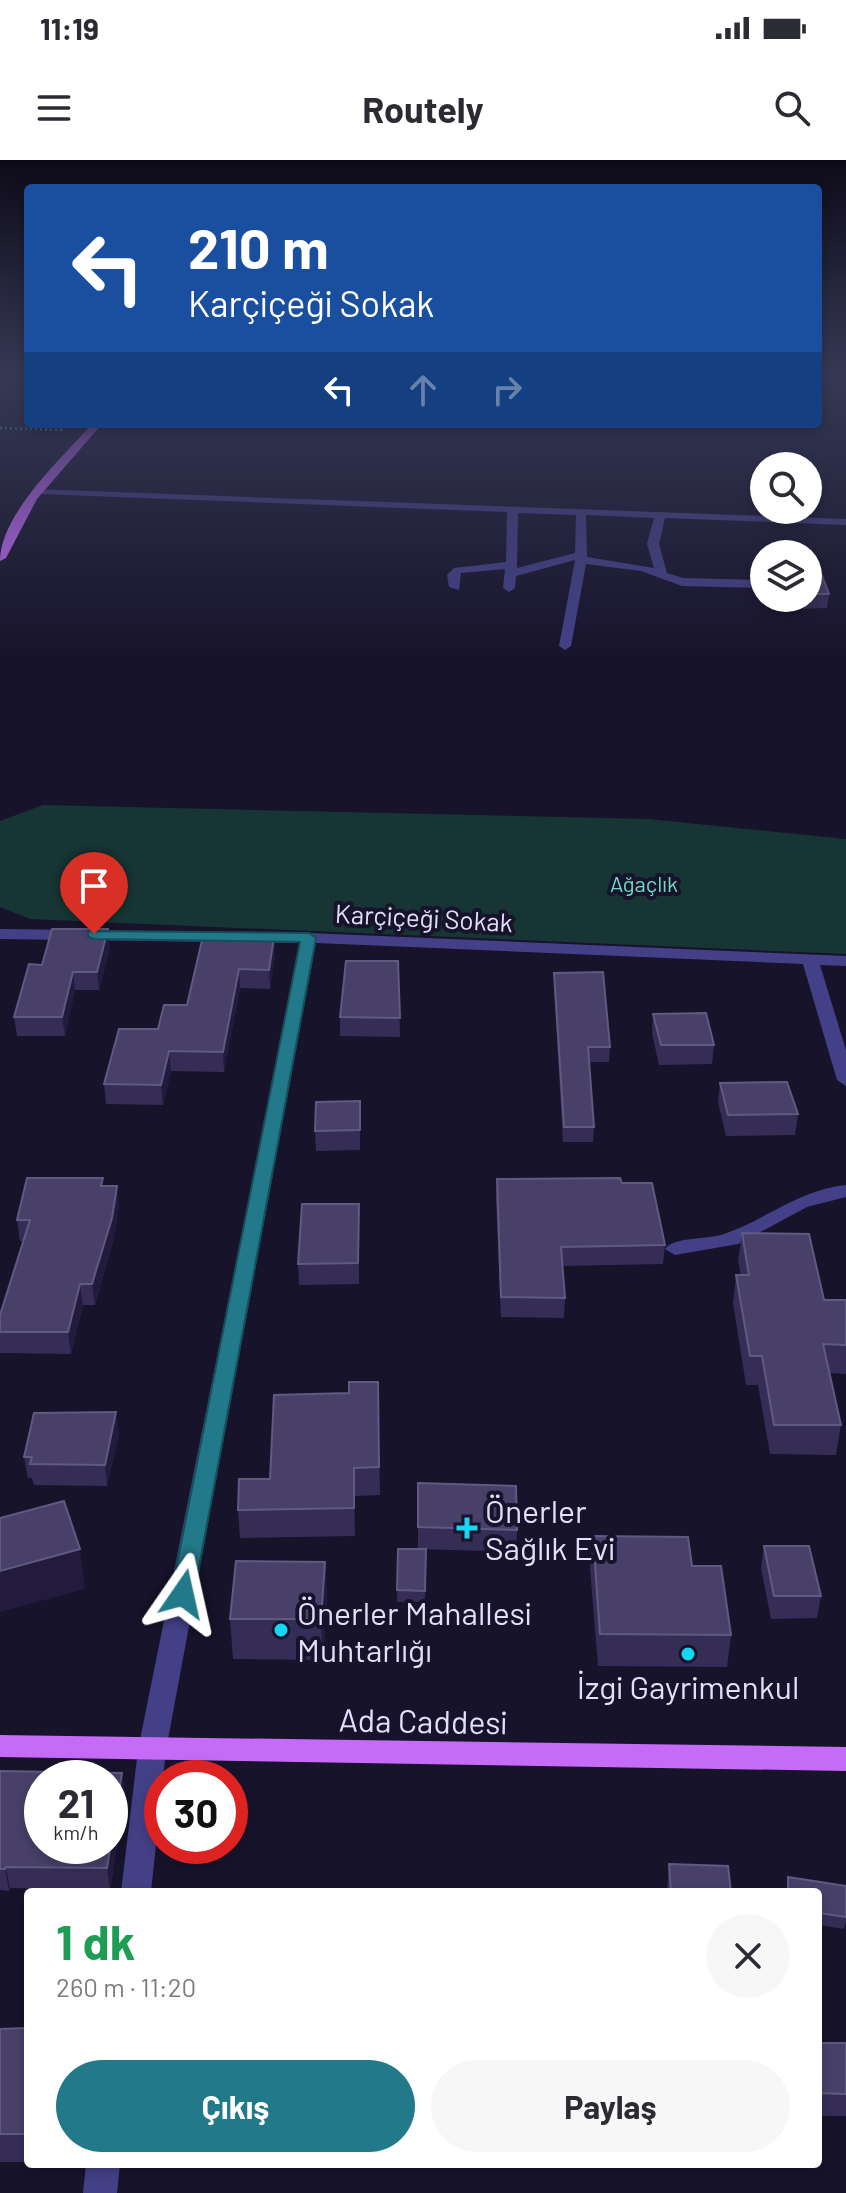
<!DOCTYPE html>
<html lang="tr">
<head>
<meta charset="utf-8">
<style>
	:root { --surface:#fff; --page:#f7f7f7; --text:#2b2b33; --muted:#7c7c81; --accent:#217989 }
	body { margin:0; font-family:Barlow,sans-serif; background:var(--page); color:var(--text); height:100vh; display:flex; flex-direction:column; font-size:30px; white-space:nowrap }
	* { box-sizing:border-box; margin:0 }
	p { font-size:26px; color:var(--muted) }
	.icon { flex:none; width:44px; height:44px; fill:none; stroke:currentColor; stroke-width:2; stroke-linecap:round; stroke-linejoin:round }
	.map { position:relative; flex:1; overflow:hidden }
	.sheet { position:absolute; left:24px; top:1728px; width:798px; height:280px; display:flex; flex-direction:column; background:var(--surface); border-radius:8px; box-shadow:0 4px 12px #0003 }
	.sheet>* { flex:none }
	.banner { position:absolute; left:24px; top:24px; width:798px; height:244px; border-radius:8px; box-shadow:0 4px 12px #0003; background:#1a4fa0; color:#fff; overflow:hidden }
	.buttons { position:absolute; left:750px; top:292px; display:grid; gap:16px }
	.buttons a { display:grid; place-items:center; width:72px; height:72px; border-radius:50%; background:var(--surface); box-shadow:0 4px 12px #0003; font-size:40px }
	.speed { position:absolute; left:24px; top:1600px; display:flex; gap:16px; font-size:40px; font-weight:700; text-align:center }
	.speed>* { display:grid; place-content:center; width:104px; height:104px; border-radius:50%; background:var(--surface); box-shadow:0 4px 12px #0003; line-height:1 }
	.speed small { font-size:20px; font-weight:400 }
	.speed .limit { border:12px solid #d22; background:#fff; color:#111 }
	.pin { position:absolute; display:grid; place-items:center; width:68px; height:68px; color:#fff; margin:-82px -34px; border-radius:50% 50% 50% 0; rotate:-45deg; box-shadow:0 0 8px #0007 }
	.pin .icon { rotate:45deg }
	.me { position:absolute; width:88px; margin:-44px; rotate:11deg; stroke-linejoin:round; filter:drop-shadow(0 0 6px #0008) }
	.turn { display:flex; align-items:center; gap:28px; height:168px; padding:0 32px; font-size:36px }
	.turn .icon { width:104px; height:104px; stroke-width:2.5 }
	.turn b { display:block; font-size:56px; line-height:68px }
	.lanes { display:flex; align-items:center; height:76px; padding:0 32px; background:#0003; justify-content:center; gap:40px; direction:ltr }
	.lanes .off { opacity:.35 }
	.round { display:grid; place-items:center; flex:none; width:84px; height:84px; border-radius:42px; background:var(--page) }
	.summary { display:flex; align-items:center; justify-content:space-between; height:136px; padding:0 32px }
	h1 { font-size:48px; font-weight:700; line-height:60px; color:#1e9e55 }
	.primary-button { display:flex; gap:16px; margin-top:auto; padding:16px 32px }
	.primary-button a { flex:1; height:92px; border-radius:48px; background:var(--accent); color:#fff; font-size:32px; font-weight:700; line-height:92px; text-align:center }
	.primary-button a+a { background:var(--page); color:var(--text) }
	.status { display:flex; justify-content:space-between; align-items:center; height:56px; padding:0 40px; background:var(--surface); direction:ltr }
	.status svg { height:22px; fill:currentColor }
	header { display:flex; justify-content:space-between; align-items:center; height:104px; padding:0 32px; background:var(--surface); font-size:36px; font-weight:700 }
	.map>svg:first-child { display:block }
	.green { fill:#163534 }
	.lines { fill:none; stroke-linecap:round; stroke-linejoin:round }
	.path { stroke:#37b8b3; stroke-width:3; stroke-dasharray:2 3; stroke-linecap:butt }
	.minor { fill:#444087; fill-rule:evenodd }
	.major { fill:#c66bf8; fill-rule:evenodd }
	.wall { fill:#362d57 }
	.shaded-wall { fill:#221b3e }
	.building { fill:#484069; stroke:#605980; stroke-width:2; fill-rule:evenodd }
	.route { fill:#217989; stroke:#154f59; stroke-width:2 }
	.poi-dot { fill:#14d8f3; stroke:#17132b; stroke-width:3 }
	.labels { text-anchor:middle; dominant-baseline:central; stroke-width:8; stroke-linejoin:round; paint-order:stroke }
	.far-park-label { font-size:22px; fill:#6cdcc2; stroke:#17132b }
	.street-label { font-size:26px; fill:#e2defd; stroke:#17132b }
	.near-poi-label { font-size:32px; fill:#e2defd; stroke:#17132b; text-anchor:start }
	.near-street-label { font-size:32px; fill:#e2defd; stroke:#17132b }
</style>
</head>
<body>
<div class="status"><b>11:19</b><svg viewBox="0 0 49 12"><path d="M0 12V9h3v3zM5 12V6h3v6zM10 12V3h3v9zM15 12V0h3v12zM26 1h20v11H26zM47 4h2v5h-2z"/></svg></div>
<header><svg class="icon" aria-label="menu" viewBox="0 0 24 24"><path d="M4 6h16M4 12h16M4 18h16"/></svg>Routely<svg class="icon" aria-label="search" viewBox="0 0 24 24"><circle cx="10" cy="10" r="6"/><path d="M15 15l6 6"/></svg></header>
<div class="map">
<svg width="846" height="2033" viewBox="0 0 846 2033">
	<rect width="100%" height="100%" fill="#17132b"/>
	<path class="green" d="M43,645l605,14 198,20v115l-816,-35 -30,-12v-86z"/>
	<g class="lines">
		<path class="path" d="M0,268l63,2"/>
		<path class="minor" d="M34,329l812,30v6l-181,-7 -6,26 8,29 16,5 81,2v8l-82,-2 -41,-15 -55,-7 -15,82 -6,4 -6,-4 16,-86 -59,16 -1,12 -6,4 -6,-4 2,-19 -44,4 -2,17 -10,-3 -2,-12 7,-7 52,-6 1,-50 -469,-18 -5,-3zM518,353l58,2 -1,38 -58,15zM586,355l68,3 -7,26 7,24 -67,-11z
			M0,769l309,4 537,23v10l-26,-1 26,85v36l-9,-6 -34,-116 -487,-21 -150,807 -15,142h-30l17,-142 162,-807 -300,-4z
			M846,1025v12l-39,10 -69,37 -63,11 -10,-6c10,-13 43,-9 59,-15 43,-15 75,-44 122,-49z
			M86,2004h34l-3,29h-34z"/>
		<path class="major" d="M92,264h10l-65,75 -31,59 -6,3c0,-47 62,-103 92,-137z
			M0,1575l846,12v24l-846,-14z"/>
	</g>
	<path class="wall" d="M808,416l21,18 -2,14 -36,1 -4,-11h21z
		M274,777l1,19 -5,33 -30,-1 -16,84 -53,-1 -8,34 -57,-1 -2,-20 54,-55z
		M110,788l-11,42h-24l-10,46h-48l-3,-19 28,-52z
		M398,801l2,76 -60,-1v-19z
		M554,813l56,74 -1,15h-20l5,65 -1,15h-30l-9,-155z
		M653,854l61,31 -2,19 -53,1 -7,-32z
		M720,923l78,31 -3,21 -69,1 -8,-34z
		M360,941v49l-44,1 -1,-20z
		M497,1019l125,4 43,62 -2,19 -101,2 3,32 -1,20 -63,-1 -5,-119z
		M104,1026l15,20 -5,32 -19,67h-12l-12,49 -71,-1v-38l24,-74h-4l-3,-21z
		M359,1064v60l-60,1 -1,-21z
		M742,1073l82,67h22v74l-16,-1 11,52 -5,30 -66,-1 -12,-69h-12l-13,-82 3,-28h5l-3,-14z
		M378,1222l2,113 -25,1v40l-115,2 -2,-28 32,-31 79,-86z
		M119,1273l-12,53 -73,-1 -2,-7h-4l-4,-21z
		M418,1323l99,47 -1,22 -98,-3z
		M593,1376l138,99 -4,32 -129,-1 -8,-98z
		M764,1386l57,50 -4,22 -46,1 -10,-51z
		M398,1389h28l-1,53h-28z
		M325,1402l2,40 -4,58 -90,-1 -3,-40z
		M0,1611l122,2 3,21 -15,96 -100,-2 -1,3 -9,-1z
		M669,1704l62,28h-64z
		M788,1717l58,9v36l-2,7 -26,-4v-33h-32z
		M28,1844v158h-28v-133l25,-1z
		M818,1883h28v73h-28z"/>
	<path class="shaded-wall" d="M108,769l2,19 -11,42 -2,-18z
		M274,777l1,19 -5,33 -1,-19z
		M239,809l1,19 -16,84 -1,-20z
		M73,812l2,18 -10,46 -3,-19z
		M169,891l2,20 -8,34 -2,-20z
		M117,1026l2,20 -5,32 -19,67 -3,-21z
		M80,1124l3,21 -12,49 -3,-22z
		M116,1252l3,21 -12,53 -2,-21z
		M354,1308l1,28v40l-1,-28z
		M80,1389l5,40 -85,23v-41z
		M325,1402l2,40 -4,58 -2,-41z
		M122,1613l3,21 -15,96 -3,-22z
		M6,1707l4,21 -1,3 -4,-22z"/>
	<path class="building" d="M821,413l8,21h-21v-18z
		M52,769h56l-11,43h-24l-11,45h-48l15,-53 13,1z
		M203,776l71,1 -5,33 -30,-1 -16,83 -54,-1 -8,34 -57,-1 15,-55h39l6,-24h23z
		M346,801h52l2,57 -60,-1z
		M603,812l7,75h-22l6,80h-30l-10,-154z
		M706,853l8,32h-53l-8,-31z
		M787,922l11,32 -70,1 -8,-32z
		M360,941v29l-45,1 1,-29z
		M27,1018h76l-2,8h16l-5,32 -20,66h-12l-12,48h-68v-17l30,-95h-13z
		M620,1018l2,5h30l13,62 -104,2 4,51 -64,-1 -4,-118z
		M302,1044h57l-1,59 -60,1z
		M742,1073l67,1 15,66h22v45l-23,-1 18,81h-67l-12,-69h-12l-14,-81h13z
		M349,1222h29l1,85 -25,1v40l-116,2 1,-31h31l4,-84 75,-2z
		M116,1252l-11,53 -75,-1 2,-7h-8l10,-44z
		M418,1323l98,3 1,44 -99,-3z
		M64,1341l16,48 -80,22v-53z
		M593,1376l95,1 4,29h29l10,69 -131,-1z
		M764,1386h45l12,50h-47z
		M398,1389h28l-1,42 -28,-1z
		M236,1401l89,1 -4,57h-91z
		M0,1611l122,2 -15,95 -101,-1 -1,2h-5zM42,1618h68v68h-68z
		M669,1704l59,2 3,26h-60z
		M788,1717l58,9v31l-28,-4v-21h-30z
		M28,1844v130h-28v-105l25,-1z
		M818,1883h28v51l-28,-1z"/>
	<linearGradient id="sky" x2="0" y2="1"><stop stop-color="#0d0a18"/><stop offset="0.43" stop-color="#363955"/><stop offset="1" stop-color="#363955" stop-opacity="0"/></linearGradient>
	<rect width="846" height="498" fill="url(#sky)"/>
	<path class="route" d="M88,771l221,2 7,5 -122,656 -3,6h-17l-3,-6 129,-652 -206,-3 -6,-2z"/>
	<g class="poi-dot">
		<path d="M463 1356h8v8h8v8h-8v8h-8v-8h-8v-8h8z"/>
		<circle cx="281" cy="1470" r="8"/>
		<circle cx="688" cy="1494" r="8"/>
	</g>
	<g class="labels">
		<g class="far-park-label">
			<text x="644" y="723">Ağaçlık</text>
		</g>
		<g class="street-label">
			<text transform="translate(424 757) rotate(3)">Karçiçeği Sokak</text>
		</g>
		<g class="near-poi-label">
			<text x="485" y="1350">Önerler<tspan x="485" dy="37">Sağlık Evi</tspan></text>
			<text x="297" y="1452">Önerler Mahallesi<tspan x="297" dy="37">Muhtarlığı</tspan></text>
			<text x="688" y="1526" text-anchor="middle">İzgi Gayrimenkul</text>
		</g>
		<g class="near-street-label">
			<text transform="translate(423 1560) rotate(1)">Ada Caddesi</text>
		</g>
	</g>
</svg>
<div class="buttons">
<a><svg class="icon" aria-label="search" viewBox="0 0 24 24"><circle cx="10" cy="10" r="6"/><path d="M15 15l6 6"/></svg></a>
<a><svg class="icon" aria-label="layers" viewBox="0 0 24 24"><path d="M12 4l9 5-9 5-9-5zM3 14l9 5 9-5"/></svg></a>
</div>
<div class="speed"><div>21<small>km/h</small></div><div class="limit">30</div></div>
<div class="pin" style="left:94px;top:774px;background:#d93025"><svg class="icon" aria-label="arrive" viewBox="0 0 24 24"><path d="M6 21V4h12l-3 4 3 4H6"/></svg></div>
<svg class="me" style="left:183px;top:1434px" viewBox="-20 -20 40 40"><path d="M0-17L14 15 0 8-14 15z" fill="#217989" stroke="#fff" stroke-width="4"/></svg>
<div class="banner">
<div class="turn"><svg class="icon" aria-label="left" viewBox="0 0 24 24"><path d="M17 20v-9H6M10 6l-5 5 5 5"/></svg><div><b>210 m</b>Karçiçeği Sokak</div></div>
<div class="lanes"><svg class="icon" aria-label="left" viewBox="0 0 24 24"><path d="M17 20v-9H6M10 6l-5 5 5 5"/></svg><svg class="icon off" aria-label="ahead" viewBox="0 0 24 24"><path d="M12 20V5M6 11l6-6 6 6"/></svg><svg class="icon off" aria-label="right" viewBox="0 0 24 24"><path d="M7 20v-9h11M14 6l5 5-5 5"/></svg></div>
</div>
<section class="sheet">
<div class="summary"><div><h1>1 dk</h1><p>260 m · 11:20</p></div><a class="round"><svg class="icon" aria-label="close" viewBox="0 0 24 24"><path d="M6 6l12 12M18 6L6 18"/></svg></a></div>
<div class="primary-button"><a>Çıkış</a><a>Paylaş</a></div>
</section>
</div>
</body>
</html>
